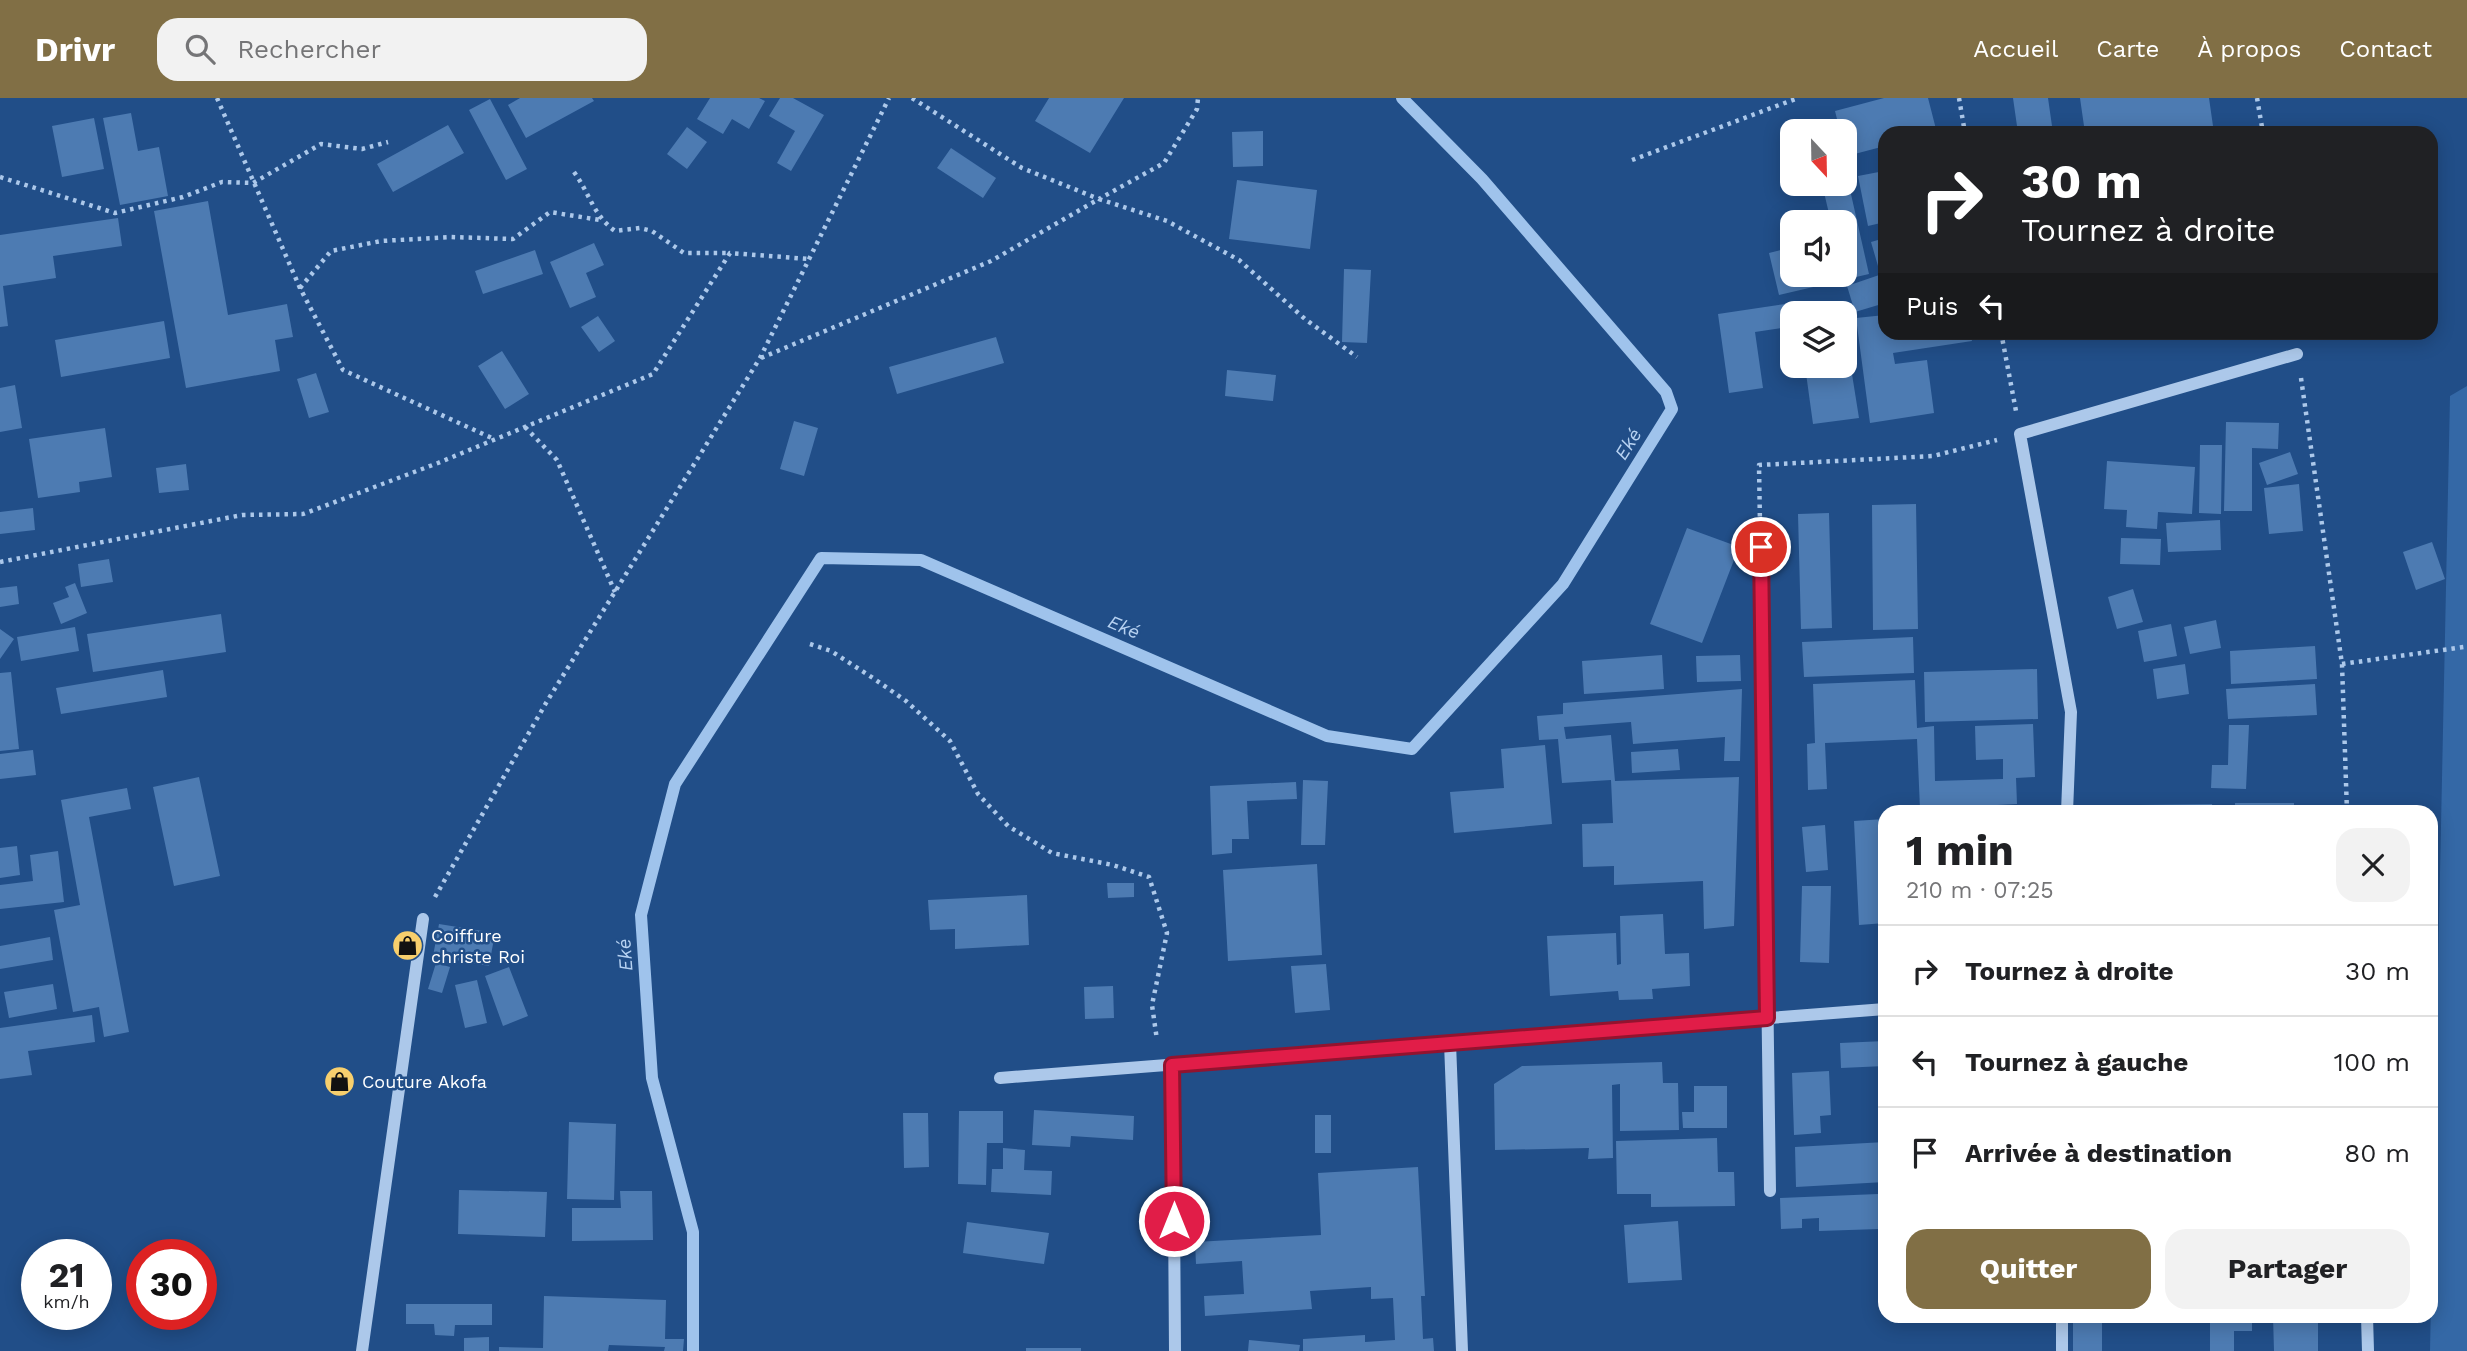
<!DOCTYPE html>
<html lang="fr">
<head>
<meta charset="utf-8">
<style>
	:root { --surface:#fff; --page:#f2f2f2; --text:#202124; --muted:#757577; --line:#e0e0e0; --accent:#816f45 }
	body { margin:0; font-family:"Work Sans",sans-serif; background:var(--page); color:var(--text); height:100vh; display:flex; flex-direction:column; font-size:26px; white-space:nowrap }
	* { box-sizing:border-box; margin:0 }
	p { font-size:23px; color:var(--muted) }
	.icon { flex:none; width:38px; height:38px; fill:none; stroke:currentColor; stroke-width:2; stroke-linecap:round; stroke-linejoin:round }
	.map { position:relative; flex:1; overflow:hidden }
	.panel { position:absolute; left:1878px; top:707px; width:560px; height:518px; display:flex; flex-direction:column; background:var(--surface); border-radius:21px; box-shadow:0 4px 18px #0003 }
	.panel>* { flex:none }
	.hud { position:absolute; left:1878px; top:28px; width:560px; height:214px; border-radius:21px; box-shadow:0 4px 18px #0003; background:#202124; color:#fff; overflow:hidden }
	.needle { width:46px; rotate:158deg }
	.fabs { position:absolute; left:1780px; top:21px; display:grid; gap:14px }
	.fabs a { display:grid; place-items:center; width:77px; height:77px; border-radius:14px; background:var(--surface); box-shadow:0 4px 18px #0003; font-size:35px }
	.speed { position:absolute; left:21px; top:1141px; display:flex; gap:14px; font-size:35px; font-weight:700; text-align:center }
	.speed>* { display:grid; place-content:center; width:91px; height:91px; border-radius:50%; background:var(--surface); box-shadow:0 4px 18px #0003; line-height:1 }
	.speed small { font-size:18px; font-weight:400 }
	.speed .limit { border:10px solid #d22; background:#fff; color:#111 }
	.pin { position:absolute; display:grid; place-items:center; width:60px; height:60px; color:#fff; margin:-30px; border:4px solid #fff; border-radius:50%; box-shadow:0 2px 7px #0007 }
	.me { position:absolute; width:77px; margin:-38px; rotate:0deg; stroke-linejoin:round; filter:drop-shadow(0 0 5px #0008) }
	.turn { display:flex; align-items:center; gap:24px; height:147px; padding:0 28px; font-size:32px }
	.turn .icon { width:91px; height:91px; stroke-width:2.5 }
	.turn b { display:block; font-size:49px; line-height:60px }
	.then { display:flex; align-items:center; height:66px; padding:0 28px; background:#0003; gap:14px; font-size:26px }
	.round { display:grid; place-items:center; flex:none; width:74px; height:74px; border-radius:21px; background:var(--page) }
	.summary { display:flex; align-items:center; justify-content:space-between; height:119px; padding:0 28px }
	h1 { font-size:42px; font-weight:700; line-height:52px }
	.primary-button { display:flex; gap:14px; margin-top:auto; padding:14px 28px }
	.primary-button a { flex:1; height:80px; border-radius:21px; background:var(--accent); color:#fff; font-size:28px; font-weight:700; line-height:80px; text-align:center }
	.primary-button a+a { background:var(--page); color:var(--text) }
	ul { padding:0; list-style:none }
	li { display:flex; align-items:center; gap:21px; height:91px; padding:0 28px; border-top:2px solid var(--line) }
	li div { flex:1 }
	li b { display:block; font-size:26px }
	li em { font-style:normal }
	header { display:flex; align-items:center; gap:42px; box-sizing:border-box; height:98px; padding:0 35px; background:var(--accent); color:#fff }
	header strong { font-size:33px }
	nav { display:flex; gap:38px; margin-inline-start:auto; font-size:24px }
	.search { width:490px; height:63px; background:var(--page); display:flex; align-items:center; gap:18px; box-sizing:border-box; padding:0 24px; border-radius:21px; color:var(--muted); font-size:26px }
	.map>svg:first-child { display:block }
	.green { fill:#3468a6 }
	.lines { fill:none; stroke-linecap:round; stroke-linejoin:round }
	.stream { stroke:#9fc3ec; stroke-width:12 }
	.building { fill:#4d7bb2 }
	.path { stroke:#acc8ea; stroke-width:4.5; stroke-dasharray:3.5 5; stroke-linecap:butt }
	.minor { stroke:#acc8ea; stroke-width:12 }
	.route-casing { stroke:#92132f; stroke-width:18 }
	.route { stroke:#e11d48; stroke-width:12 }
	.labels { text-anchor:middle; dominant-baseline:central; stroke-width:5; stroke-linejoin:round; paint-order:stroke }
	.poi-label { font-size:18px; fill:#fff; stroke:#214e88; text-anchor:start }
	.water-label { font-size:19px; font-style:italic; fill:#b7d2f2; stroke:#214e88 }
</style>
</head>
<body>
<header>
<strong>Drivr</strong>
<div class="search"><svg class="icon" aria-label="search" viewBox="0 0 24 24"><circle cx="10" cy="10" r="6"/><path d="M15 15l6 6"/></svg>Rechercher</div>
<nav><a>Accueil</a><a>Carte</a><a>À propos</a><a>Contact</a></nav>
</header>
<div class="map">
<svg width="2467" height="1253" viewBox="0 0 2467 1253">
	<rect width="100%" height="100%" fill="#214e88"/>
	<path class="green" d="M2467,288v965h-37l20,-955z"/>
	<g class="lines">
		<path class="stream" d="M693,1253v-119l-41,-154 -11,-163 34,-131 146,-226 100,2 406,176 85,13 151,-165 109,-175 -6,-17 -184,-213 -80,-81"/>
	</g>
	<path class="building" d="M520,0h72l2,3 -68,37 -18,-33z
		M710,0h49l6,3 -16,28 -17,-10 -9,15 -26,-15z
		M780,0h13l31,17 -33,56 -14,-8 18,-32 -26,-15z
		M1049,0h75l-34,55 -55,-32z
		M1884,0h44l9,35h-52v13l-38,10 -3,-25h-4l-5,-20z
		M2013,0h35l5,35h-35z
		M2080,0h129l5,35h-129z
		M490,1l37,70 -21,11 -37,-70z
		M131,15l7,38 21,-4 9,49 -48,9 -17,-87z
		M94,20l10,51 -42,8 -10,-51z
		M448,27l16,28 -71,39 -16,-28z
		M687,29l20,15 -20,27 -20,-15z
		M1263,33v35l-30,1 -1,-35z
		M951,50l45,30 -13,20 -46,-30z
		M1884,73l1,51 -17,4 -10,-50z
		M1846,74l23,102 -90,21 -10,-42 23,-6v28h52v-53h-13l-9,-38h22z
		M1237,82l80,10 -7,59 -81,-10z
		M208,103l20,114 59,-11 6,33 -18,3 5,31 -94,17 -32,-177z
		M118,120l4,28 -69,10 3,22 -53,8 5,40 -8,1v-92z
		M1885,140v26l-7,2 -7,-24z
		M594,145l10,22 -18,8 10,24 -26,11 -20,-46z
		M535,152l8,24 -60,20 -8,-23z
		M1344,171l27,1 -4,73 -25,-1z
		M1885,175v30l-30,9 -8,-26z
		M1843,203l2,12h-48l-1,-6z
		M1785,206l3,23 -33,5 8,56 -34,5 -11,-79z
		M1885,217v17h85l2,9 -79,12 2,11 32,-4 7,53 -64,10 -14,-105z
		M598,218l17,25 -16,11 -18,-25z
		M164,223l6,37 -109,19 -6,-37z
		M1844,226l15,94 -46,6 -8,-58h39z
		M996,239l8,26 -107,31 -8,-27z
		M502,253l27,43 -24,15 -27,-43z
		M1227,272l49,5 -3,26 -48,-5z
		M316,275l13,39 -20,6 -12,-39z
		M15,287l7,43 -22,4v-44z
		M794,323l24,7 -14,48 -24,-7z
		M2226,324l53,1 -1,26 -26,-1v63h-28z
		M105,330l7,49 -33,5 1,10 -42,6 -9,-59z
		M2200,347h22l-1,69 -22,-1z
		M2290,354l8,22 -31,11 -8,-22z
		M2107,363l88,6 -3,47 -34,-2 -1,17 -31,-2 1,-17 -23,-1z
		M186,366l3,26 -30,3 -3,-25z
		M2299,386l4,47 -34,3 -5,-46z
		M1916,406l2,125 -45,1 -1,-125z
		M33,410l2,22 -35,4v-22z
		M1829,415l3,115 -31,1 -3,-115z
		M2220,422l1,30 -53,2 -2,-29z
		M1687,430l52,19 -37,96 -52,-19z
		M2121,440l40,1 -1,26 -40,-1z
		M2432,444l13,37 -29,11 -13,-38z
		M109,461l4,23 -32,5 -3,-23z
		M75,485l12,30 -26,11 -8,-21 16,-6 -4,-10z
		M17,488l2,18 -19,3v-19z
		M2133,491l10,33 -26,7 -9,-32z
		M221,516l5,38 -133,20 -6,-38z
		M2216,522l5,28 -31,6 -6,-27z
		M2171,526l6,32 -33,6 -6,-31z
		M75,529l4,24 -58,10 -4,-24z
		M0,531l14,10 -14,20z
		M1913,539l1,36 -110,4 -2,-35z
		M2315,548l2,33 -86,5 -1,-33z
		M1662,557l2,34 -80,5 -2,-33z
		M1740,557l1,26 -44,1 -1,-26z
		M2185,566l4,30 -32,5 -4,-30z
		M2037,571l1,50 -113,3 -1,-50z
		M163,572l4,27 -106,17 -5,-26z
		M11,574l8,77 -19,2v-78z
		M1915,582l2,48 17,-2 1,55 68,-2v-20l-27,1 -1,-34 58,-2 2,53 -19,1 1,26 -97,5 -3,-70 -92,4 2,46 -19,1 -1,-46 8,-1 -2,-59z
		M2315,586l2,31 -89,4 -2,-30z
		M1742,591l-2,72h-16l1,-24 -92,7 -2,-22 -67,5 2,12 45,-4 4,46 124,-4 -5,149 -30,3 -1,-48 -89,4v-19l-31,1 -1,-43 31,-1 -2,-43 -49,3 -4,-44 -19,1 -2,-24 26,-2v-11z
		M2229,627h20l-3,64 -35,-1 1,-23h16z
		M1545,647l7,79 -98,9 -4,-41 54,-4 -3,-39z
		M1678,651l2,21 -48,3 -1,-21z
		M33,652l3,25 -36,4v-25z
		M199,679l21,99 -46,10 -21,-99z
		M1303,682l25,1 -3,64h-24z
		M1296,684l1,17 -50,2 2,38h-17v14l-20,2 -2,-69z
		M127,690l4,21 -42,8 40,215 -25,5 -5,-30 -26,5 -19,-102 26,-5 -19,-105z
		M2235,705h59v9h-59z
		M2212,706l1,8h-74v-7z
		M1885,721v104l-26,2 -5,-104z
		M1825,727l3,45 -22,2 -4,-45z
		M17,748l3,29 -20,3v-30z
		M58,753l6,51 -64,7v-24l33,-4 -3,-26z
		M1317,766l5,91 -94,6 -5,-91z
		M1107,785h27v14l-26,1z
		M1802,788h29l-2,77 -29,-1z
		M1027,797l2,50 -74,4v-20l-25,1 -2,-30z
		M1663,816l2,40 24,-1 1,33 -38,3 1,10 -34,1 -1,-9 -68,5 -3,-60 69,-3 1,32 4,-1 -1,-48z
		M439,826l56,9 -6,33 -56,-10z
		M50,839l3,23 -53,9v-23z
		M436,865l14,4 -8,26 -14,-4z
		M1326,866l4,46 -35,3 -4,-47z
		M509,869l19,49 -25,10 -18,-50z
		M477,882l10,43 -22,5 -10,-43z
		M53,886l4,25 -48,9 -5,-26z
		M1113,888l1,32 -29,1 -1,-32z
		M92,917l3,27 -67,9 4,24 -32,4v-51z
		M1885,943v25l-44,2 -1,-25z
		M1662,964l1,21h15l1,47 -59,1v-47l-8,1 1,73 -25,1 1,-11 -94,2 -1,-66 28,-18z
		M1829,973l2,44 -11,1 1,17 -27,2 -2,-62z
		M1694,988h33v42h-44l-1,-16h12z
		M1034,1012l100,6 -1,24 -62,-4 -1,11 -38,-2z
		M959,1013h44v32h-16l-1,42 -28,-1z
		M903,1015h25l1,54 -25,1z
		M1315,1017h16v38h-16z
		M569,1024l47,2 -2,76 -47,-1z
		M1717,1040l1,34h16l1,34 -84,1v-13h-34l-1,-53z
		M1885,1044v40l-89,5 -1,-40z
		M1003,1050l22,2 -1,20 28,1 -1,24 -60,-3 1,-23h11z
		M1418,1069l7,129h-4l2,43 10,-1 1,13h-131v-12l62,-4v7l30,-2 -2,-42 -22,1v-12l-61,4 2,18 -107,7 -1,-20 40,-2 -2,-33 -46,3 -1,-22 126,-7 -3,-62z
		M459,1092l88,2 -2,45 -87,-3z
		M620,1093h32l1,49 -81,1v-33h49z
		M1878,1096l1,35 -60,2v-13l-17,1v9l-21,1 -1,-31z
		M1678,1123l4,59 -54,3 -4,-58z
		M967,1124l82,11 -5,31 -81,-11z
		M544,1198l122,4 -1,39h19l-1,12h-19l1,-4 -56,-2 -1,6h-109v-4l44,1z
		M406,1206h86v21h-37l-1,11 -19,-1 -1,-11h-28z
		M2073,1218h29v35h-29z
		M2210,1218h42v15h-18v20h-24z
		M2273,1218h45v35h-44z
		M489,1239v14h-25v-13z
		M1249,1242l51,5 -1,6h-51z
		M1026,1250h55v3h-55z"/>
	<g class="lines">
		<path class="path" d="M217,0l83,190 43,82 151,69
			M912,0l110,70 77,31 65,-36 33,-54 1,-11
			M1959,0l6,35
			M2257,0l6,35
			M1632,62l166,-62
			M574,74c16,22 19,43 41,59l25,-3 12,3 32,22h45
			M0,79l115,36 68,-16 39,-15 31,1 68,-39 41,5 26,-7
			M300,190l31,-37 50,-10 70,-4 62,2 37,-27 50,8
			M2001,234l15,79
			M761,260l230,-97 108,-62 68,22 72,39 66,59 52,38
			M2301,280l41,286 5,148
			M525,329l32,33 58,132
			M1760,427l-1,-60 174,-9 64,-16
			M0,464l242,-47 61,-1 135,-51 215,-89 77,-121 79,6
			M810,546l21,7 42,27 33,23 44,40 28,53 30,32 44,27 61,12 36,12 18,56 -15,72 5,35
			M2342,566l122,-17 3,3
			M435,799l111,-194 214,-345 129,-260"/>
		<path class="minor" d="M1761,449l9,644
			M2067,714l4,-100 -51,-278 277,-80
			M1450,945l12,308
			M1173,967l2,286
			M1000,980l885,-69
			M2062,1218v35
			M2367,1218l1,35
			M362,1253l61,-432"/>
	</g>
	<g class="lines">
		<defs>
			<path id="route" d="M1174,1123l-2,-156 595,-47 -6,-471"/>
		</defs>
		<use href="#route" class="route-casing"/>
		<use href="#route" class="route"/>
	</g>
	<defs>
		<symbol id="shop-disc" viewBox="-11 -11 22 22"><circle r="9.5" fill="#f7cf6d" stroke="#214e88"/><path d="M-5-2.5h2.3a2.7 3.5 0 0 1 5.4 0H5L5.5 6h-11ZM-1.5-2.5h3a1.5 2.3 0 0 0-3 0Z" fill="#111"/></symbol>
	</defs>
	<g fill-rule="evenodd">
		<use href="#shop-disc" x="390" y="830" width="35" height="35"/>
		<use href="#shop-disc" x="322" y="966" width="35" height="35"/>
	</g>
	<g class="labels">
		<g class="poi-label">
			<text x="431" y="837">Coiffure<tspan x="431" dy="21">christe Roi</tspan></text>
			<text x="362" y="983">Couture Akofa</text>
		</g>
		<g class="water-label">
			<text transform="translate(1628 346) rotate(-58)">Eké</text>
			<text transform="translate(1124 529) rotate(23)">Eké</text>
			<text transform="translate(625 857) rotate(-94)">Eké</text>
		</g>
	</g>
</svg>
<div class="fabs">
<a><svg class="needle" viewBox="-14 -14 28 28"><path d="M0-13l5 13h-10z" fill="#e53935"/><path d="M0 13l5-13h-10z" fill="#757577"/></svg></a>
<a><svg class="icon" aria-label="sound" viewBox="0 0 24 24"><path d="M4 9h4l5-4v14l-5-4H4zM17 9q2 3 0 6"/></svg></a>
<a><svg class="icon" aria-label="layers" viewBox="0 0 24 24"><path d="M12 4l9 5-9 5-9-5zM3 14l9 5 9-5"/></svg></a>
</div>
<div class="speed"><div>21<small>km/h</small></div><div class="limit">30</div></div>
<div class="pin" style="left:1761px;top:449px;background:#d93025"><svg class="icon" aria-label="arrive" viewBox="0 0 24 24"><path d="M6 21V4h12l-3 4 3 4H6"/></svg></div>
<svg class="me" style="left:1174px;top:1123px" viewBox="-20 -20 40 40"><circle r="17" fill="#e11d48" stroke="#fff" stroke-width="3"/><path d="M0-11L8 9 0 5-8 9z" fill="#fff"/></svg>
<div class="hud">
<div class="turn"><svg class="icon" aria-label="right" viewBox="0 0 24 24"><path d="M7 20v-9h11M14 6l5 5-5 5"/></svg><div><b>30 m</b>Tournez à droite</div></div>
<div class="then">Puis<svg class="icon" aria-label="left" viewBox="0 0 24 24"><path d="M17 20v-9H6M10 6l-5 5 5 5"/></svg></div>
</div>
<section class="panel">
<div class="summary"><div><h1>1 min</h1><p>210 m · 07:25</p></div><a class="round"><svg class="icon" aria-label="close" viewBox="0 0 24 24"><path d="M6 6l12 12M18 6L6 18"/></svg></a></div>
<ul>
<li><svg class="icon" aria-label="right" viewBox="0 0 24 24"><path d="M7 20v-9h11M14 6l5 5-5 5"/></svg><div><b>Tournez à droite</b></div><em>30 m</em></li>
<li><svg class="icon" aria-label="left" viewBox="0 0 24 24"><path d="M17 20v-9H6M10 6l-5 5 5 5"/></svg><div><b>Tournez à gauche</b></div><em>100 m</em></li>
<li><svg class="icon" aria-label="arrive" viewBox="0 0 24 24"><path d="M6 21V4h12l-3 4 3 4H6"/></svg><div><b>Arrivée à destination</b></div><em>80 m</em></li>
</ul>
<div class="primary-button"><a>Quitter</a><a>Partager</a></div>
</section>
</div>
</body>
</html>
